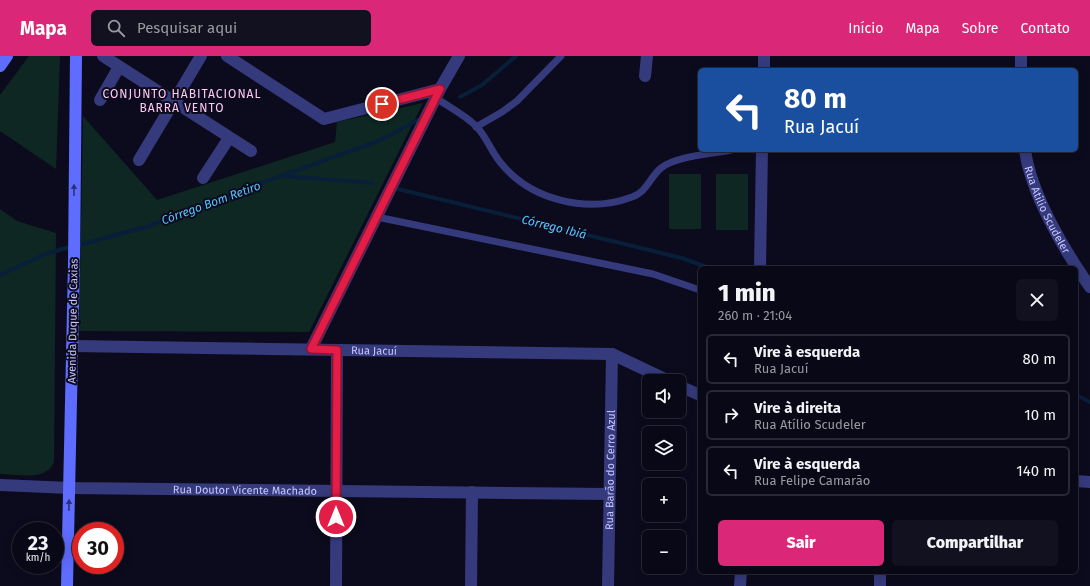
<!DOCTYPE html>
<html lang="pt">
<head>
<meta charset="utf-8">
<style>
	:root { --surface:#090816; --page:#12111f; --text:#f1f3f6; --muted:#999aa1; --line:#292935; --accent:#db2777 }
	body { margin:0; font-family:"Fira Sans",sans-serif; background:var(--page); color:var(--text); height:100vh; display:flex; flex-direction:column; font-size:15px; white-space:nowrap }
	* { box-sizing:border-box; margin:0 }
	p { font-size:13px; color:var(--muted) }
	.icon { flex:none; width:22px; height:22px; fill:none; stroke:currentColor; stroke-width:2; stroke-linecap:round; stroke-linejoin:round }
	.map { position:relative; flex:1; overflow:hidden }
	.drawer { position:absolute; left:698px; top:210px; width:380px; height:308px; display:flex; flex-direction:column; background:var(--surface); border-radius:6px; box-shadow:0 2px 10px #0003,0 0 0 1px var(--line) }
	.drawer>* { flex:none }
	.hud { position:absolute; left:698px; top:12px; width:380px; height:84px; border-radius:6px; box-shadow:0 2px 10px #0003,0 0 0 1px var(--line); background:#1a4fa0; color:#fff; overflow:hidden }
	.fabs { position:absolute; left:642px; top:318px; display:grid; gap:8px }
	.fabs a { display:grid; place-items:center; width:44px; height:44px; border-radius:6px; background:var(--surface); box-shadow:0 2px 10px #0003,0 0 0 1px var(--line); font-size:20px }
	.speed { position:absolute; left:12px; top:466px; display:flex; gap:8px; font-size:20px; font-weight:700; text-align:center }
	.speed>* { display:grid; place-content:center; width:52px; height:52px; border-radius:50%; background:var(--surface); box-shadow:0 2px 10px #0003,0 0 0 1px var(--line); line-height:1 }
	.speed small { font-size:10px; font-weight:400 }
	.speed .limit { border:6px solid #d22; background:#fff; color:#111 }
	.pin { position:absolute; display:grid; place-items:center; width:34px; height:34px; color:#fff; margin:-17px; border:2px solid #fff; border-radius:50%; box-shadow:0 1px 4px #0007 }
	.me { position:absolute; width:44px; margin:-22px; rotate:0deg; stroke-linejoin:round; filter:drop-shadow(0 0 3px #0008) }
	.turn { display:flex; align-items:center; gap:14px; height:84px; padding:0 20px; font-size:18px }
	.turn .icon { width:52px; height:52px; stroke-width:2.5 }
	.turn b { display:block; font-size:28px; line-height:34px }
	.round { display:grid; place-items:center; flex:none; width:42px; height:42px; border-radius:6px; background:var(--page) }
	.summary { display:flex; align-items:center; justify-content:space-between; height:68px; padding:0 20px }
	h1 { font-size:24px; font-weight:800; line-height:30px }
	.primary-button { display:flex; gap:8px; margin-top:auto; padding:8px 20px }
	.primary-button a { flex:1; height:46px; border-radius:6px; background:var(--accent); color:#fff; font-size:16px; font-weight:800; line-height:46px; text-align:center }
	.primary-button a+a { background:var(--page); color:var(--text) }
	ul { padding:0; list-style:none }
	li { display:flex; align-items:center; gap:12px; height:50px; margin:0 8px 6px; padding:0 12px; border:2px solid var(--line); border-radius:6px }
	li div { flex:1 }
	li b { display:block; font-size:15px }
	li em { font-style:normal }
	header { display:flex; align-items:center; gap:24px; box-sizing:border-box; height:56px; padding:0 20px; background:var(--accent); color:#fff }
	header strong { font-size:19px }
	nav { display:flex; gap:22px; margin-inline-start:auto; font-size:14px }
	.search { width:280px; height:36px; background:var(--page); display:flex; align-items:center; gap:10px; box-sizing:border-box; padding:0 14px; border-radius:6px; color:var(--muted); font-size:15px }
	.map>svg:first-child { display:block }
	.green { fill:#0e2723 }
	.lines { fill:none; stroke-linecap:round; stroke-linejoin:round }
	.stream { stroke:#071f39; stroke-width:4 }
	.lane { stroke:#353a7d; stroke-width:7 }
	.street { stroke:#353a7d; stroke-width:12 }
	.secondary { stroke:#5e6cff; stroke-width:12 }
	.oneway { fill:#2d3277 }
	.route-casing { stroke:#92132f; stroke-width:10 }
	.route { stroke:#e11d48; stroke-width:7 }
	.labels { text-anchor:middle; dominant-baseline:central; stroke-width:4; stroke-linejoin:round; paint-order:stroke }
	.street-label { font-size:11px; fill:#c7c7ff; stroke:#0c0b1d }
	.neighbourhood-label { font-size:12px; letter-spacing:1px; fill:#ffc9f1; stroke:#0c0b1d }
	.water-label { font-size:12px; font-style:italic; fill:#55c4ff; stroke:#0c0b1d }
</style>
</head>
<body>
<header>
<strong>Mapa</strong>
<div class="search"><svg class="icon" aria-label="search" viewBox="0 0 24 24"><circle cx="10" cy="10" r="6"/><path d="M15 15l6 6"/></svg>Pesquisar aqui</div>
<nav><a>Início</a><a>Mapa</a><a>Sobre</a><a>Contato</a></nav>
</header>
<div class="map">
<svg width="1090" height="530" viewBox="0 0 1090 530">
	<rect width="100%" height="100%" fill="#0c0b1d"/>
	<path class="green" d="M29,0h31l-4,113 -56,-38v-36z
		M423,47l-114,229 -230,-1 4,-215 74,84 178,-58 2,-20z
		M669,118h32v55h-32z
		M716,118h32v56h-32z
		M0,153l17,12 39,12 -2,228c-6,21 -36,13 -54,13z"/>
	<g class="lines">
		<path class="stream" d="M460,41l22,-12 34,-29
			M283,120l90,7
			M398,133l284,69 27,10
			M0,219l48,-22 98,-26 118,-45 117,-42 37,-20
			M1076,339l14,7"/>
		<path class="lane" d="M436,42c13,9 29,17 40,28 10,10 15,25 24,36 30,38 87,52 132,35 15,-5 18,-20 29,-29 15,-12 51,-14 70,-18
			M476,71l26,-15 15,-11 44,-45
			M377,161l276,57 47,16"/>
		<g class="street">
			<path d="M103,0l148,95"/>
			<path d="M227,0l97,63 116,-30"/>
			<path d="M764,14v-14"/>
			<path d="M1021,14v-14"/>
			<path d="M645,20l2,-20"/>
			<path d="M100,44l19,-33"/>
			<path id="s1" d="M1025,94c6,44 39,100 65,137"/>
			<path d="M139,104l62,-104"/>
			<path d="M203,122l26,-40"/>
			<path d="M760,212l2,-118"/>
			<path id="s2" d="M72,290l540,8 57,27"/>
			<path d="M311,293l129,-260 19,-33"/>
			<path d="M679,330l21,9"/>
			<path d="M1076,425l14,1"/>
			<path id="s3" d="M0,429l70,3 539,6"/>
			<path d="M336,530l1,-236"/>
			<path d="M471,530l1,-94"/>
			<path id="s4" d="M608,530l4,-232"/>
			<path d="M740,530l1,-14"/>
			<path d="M880,530v-14"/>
		</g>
		<path class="secondary" d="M0,10l7,-10
			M67,530l7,-323 2,-207"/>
	</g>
	<defs><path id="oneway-solid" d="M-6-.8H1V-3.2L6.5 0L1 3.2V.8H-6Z"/></defs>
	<g class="oneway">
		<use href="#oneway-solid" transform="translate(74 134) rotate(-90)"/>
		<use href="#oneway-solid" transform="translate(69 449) rotate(-89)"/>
	</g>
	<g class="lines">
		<defs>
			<path id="route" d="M336,461l1,-167 -26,-1 129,-260 -58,15"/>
		</defs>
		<use href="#route" class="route-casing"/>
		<use href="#route" class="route"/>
	</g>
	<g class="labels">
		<g class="street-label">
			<text stroke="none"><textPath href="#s1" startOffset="64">Rua Atílio Scudeler</textPath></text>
			<text transform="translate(73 265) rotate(-89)">Avenida Duque de Caxias</text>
			<text stroke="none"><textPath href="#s2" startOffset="302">Rua Jacuí</textPath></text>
			<text stroke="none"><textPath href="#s4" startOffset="116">Rua Barão do Cerro Azul</textPath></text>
			<text stroke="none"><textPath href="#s3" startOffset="245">Rua Doutor Vicente Machado</textPath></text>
		</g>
		<g class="neighbourhood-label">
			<text x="182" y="38">CONJUNTO HABITACIONAL<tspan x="182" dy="14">BARRA VENTO</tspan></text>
		</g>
		<g class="water-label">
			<text transform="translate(211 147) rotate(-20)">Córrego Bom Retiro</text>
			<text transform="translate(554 171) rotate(14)">Córrego Ibiá</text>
		</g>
	</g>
</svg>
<div class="fabs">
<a><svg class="icon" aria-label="sound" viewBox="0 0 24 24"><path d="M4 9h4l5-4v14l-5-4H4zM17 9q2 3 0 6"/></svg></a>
<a><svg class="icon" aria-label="layers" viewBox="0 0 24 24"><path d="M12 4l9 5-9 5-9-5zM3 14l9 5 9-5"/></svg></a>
<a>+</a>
<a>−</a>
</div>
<div class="speed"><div>23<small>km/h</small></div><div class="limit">30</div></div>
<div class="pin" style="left:382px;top:48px;background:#d93025"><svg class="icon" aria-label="arrive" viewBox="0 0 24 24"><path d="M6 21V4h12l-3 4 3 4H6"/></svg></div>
<svg class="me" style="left:336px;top:461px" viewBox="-20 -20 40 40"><circle r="17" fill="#e11d48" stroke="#fff" stroke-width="3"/><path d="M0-11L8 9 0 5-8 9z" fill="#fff"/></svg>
<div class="hud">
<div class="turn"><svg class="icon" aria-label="left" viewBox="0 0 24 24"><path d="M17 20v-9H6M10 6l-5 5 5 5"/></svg><div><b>80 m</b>Rua Jacuí</div></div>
</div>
<section class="drawer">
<div class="summary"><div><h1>1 min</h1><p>260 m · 21:04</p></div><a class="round"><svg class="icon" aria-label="close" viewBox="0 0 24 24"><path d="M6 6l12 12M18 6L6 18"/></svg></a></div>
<ul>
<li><svg class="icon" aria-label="left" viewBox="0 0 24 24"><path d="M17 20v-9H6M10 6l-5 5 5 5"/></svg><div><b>Vire à esquerda</b><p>Rua Jacuí</p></div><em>80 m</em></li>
<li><svg class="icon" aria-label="right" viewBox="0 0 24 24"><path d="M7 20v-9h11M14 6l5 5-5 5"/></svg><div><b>Vire à direita</b><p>Rua Atílio Scudeler</p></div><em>10 m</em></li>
<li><svg class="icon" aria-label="left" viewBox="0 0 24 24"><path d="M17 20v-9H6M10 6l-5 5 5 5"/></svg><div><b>Vire à esquerda</b><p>Rua Felipe Camarão</p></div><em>140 m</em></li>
</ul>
<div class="primary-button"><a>Sair</a><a>Compartilhar</a></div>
</section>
</div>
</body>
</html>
